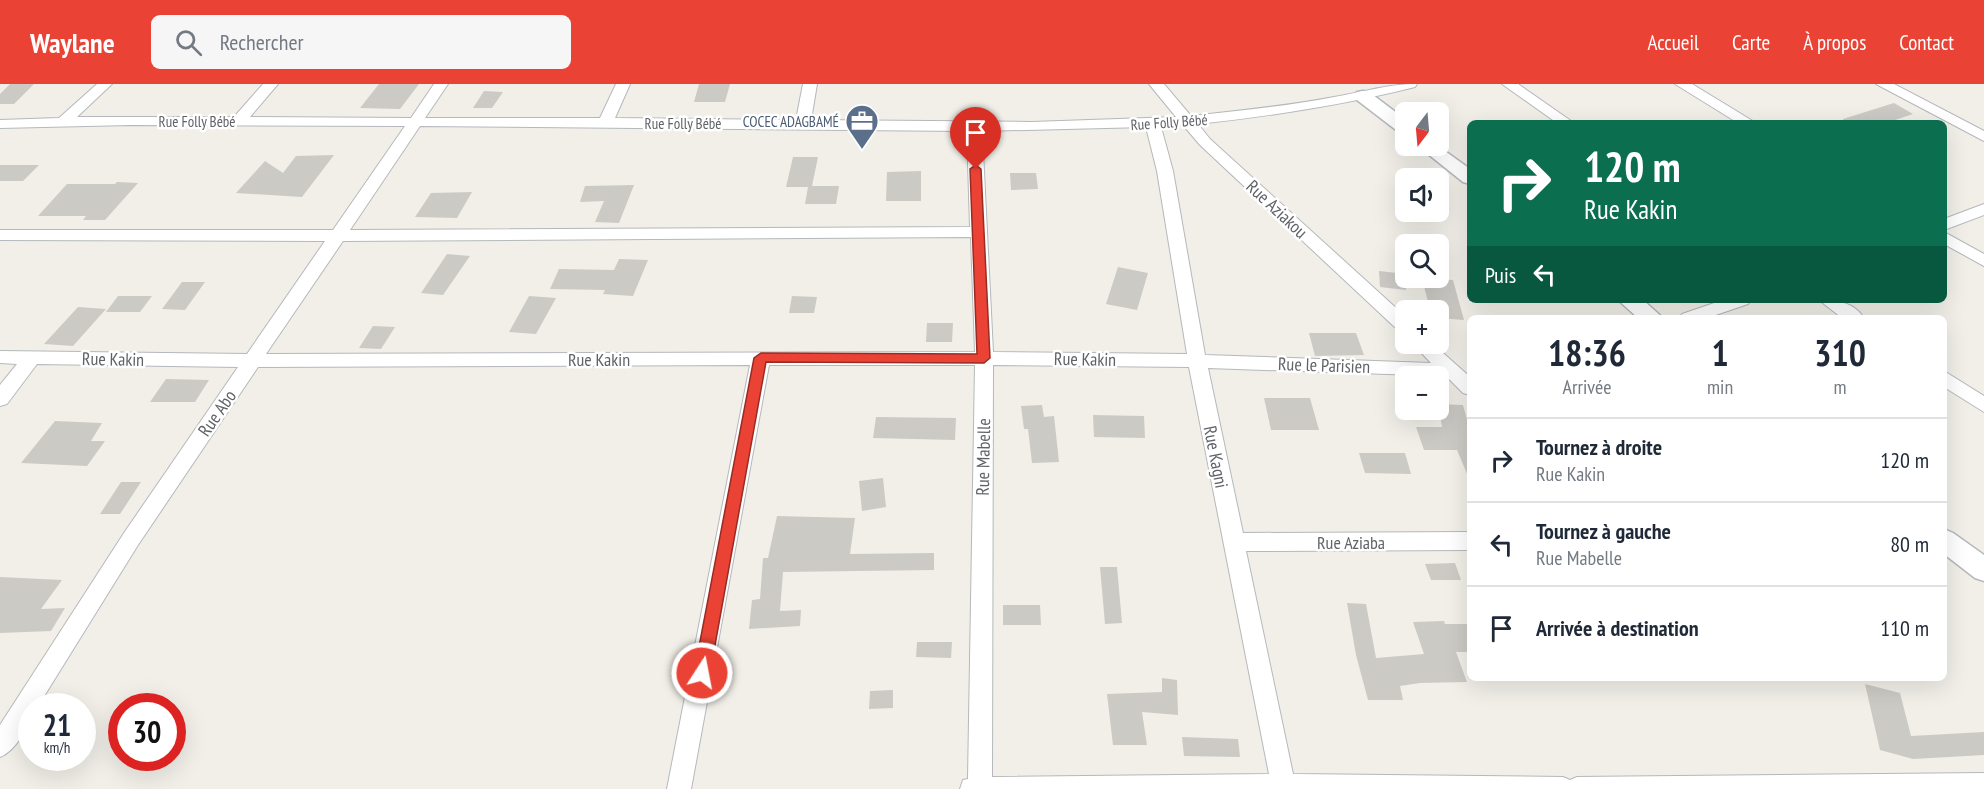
<!DOCTYPE html>
<html lang="fr">
<head>
<meta charset="utf-8">
<style>
	:root { --surface:#fff; --page:#f6f6f7; --text:#1f2937; --muted:#747a83; --line:#e0e1e3; --accent:#ea4335 }
	body { margin:0; font-family:"PT Sans Narrow",sans-serif; background:var(--page); color:var(--text); height:100vh; display:flex; flex-direction:column; font-size:22px; white-space:nowrap }
	* { box-sizing:border-box; margin:0 }
	p { font-size:20px; color:var(--muted) }
	.icon { flex:none; width:33px; height:33px; fill:none; stroke:currentColor; stroke-width:2; stroke-linecap:round; stroke-linejoin:round }
	.map { position:relative; flex:1; overflow:hidden }
	.panel { position:absolute; left:1467px; top:231px; width:480px; height:366px; display:flex; flex-direction:column; background:var(--surface); border-radius:9px; box-shadow:0 6px 24px #0002 }
	.panel>* { flex:none }
	.banner { position:absolute; left:1467px; top:36px; width:480px; height:183px; border-radius:9px; box-shadow:0 6px 24px #0002; background:#0b6e4f; color:#fff; overflow:hidden }
	.needle { width:39px; rotate:196deg }
	.tools { position:absolute; left:1395px; top:18px; display:grid; gap:12px }
	.tools a { display:grid; place-items:center; width:54px; height:54px; border-radius:9px; background:var(--surface); box-shadow:0 6px 24px #0002; font-size:30px }
	.speed { position:absolute; left:18px; top:609px; display:flex; gap:12px; font-size:30px; font-weight:700; text-align:center }
	.speed>* { display:grid; place-content:center; width:78px; height:78px; border-radius:50%; background:var(--surface); box-shadow:0 6px 24px #0002; line-height:1 }
	.speed small { font-size:15px; font-weight:400 }
	.speed .limit { border:9px solid #d22; background:#fff; color:#111 }
	.pin { position:absolute; display:grid; place-items:center; width:51px; height:51px; color:#fff; margin:-62px -26px; border-radius:50% 50% 50% 0; rotate:-45deg; box-shadow:0 0 6px #0007 }
	.pin .icon { rotate:45deg }
	.me { position:absolute; width:66px; margin:-33px; rotate:11deg; stroke-linejoin:round; filter:drop-shadow(0 0 4px #0008) }
	.turn { display:flex; align-items:center; gap:21px; height:126px; padding:0 18px; font-size:27px }
	.turn .icon { width:78px; height:78px; stroke-width:2.5 }
	.turn b { display:block; font-size:42px; line-height:51px }
	.then { display:flex; align-items:center; height:57px; padding:0 18px; background:#0003; gap:12px; font-size:22px }
	.eta { display:flex; justify-content:space-evenly; align-items:center; height:102px; text-align:center }
	.eta b { font-size:36px; font-weight:700; line-height:42px }
	ul { padding:0; list-style:none }
	li { display:flex; align-items:center; gap:18px; height:84px; padding:0 18px; border-top:2px solid var(--line) }
	li div { flex:1 }
	li b { display:block; font-size:22px }
	li em { font-style:normal }
	header { display:flex; align-items:center; gap:36px; box-sizing:border-box; height:84px; padding:0 30px; background:var(--accent); color:#fff }
	header strong { font-size:28px }
	nav { display:flex; gap:33px; margin-inline-start:auto; font-size:21px }
	.search { width:420px; height:54px; background:var(--page); display:flex; align-items:center; gap:15px; box-sizing:border-box; padding:0 21px; border-radius:9px; color:var(--muted); font-size:22px }
	.map>svg:first-child { display:block }
	.building { fill:#cccac5 }
	.lines { fill:none; stroke-linecap:round; stroke-linejoin:round }
	.minor-casing { stroke:#b5b8bc; stroke-width:2 }
	.tertiary-casing { stroke:#b5b8bc; stroke-width:3 }
	.minor { fill:#fff; fill-rule:evenodd }
	.tertiary { fill:#fff; fill-rule:evenodd }
	.route { fill:#ea4335; stroke:#982c22; stroke-width:1.5 }
	.labels { text-anchor:middle; dominant-baseline:central; stroke-width:5; stroke-linejoin:round; paint-order:stroke }
	.far-street-label { font-size:15px; fill:#5f6368; stroke:#fff }
	.far-service-label { font-size:15px; fill:#4e5e75; stroke:#fff; text-anchor:end }
	.street-label { font-size:18px; fill:#5f6368; stroke:#fff }
</style>
</head>
<body>
<header>
<strong>Waylane</strong>
<div class="search"><svg class="icon" aria-label="search" viewBox="0 0 24 24"><circle cx="10" cy="10" r="6"/><path d="M15 15l6 6"/></svg>Rechercher</div>
<nav><a>Accueil</a><a>Carte</a><a>À propos</a><a>Contact</a></nav>
</header>
<div class="map">
<svg width="1984" height="705" viewBox="0 0 1984 705">
	<rect width="100%" height="100%" fill="#f1efe8"/>
	<path class="building" d="M10,0h24l-20,20h-14v-10z
		M379,0h40l-19,25 -40,-1z
		M699,0h31l-5,18h-31z
		M484,7l19,1 -11,16h-19z
		M1894,19l19,11 -27,9h-42l-1,-4z
		M334,71l-32,42 -66,-4 29,-32 18,12 13,-17z
		M793,73h25l-6,29h27l-3,18h-31l3,-17h-22z
		M0,81h39l-16,16h-23z
		M921,87v30h-35l1,-29z
		M1010,89h26l2,16 -27,1z
		M117,98l21,1 -33,37h-22l3,-4h-48l29,-32h48z
		M634,101l-15,38 -24,-1 9,-21 -24,1 5,-16z
		M472,108l-15,26 -42,-1 16,-24z
		M447,170l23,2 -27,39 -22,-2z
		M619,175l29,1 -15,36 -30,-2 2,-4 -55,-1 9,-20 55,1z
		M1118,183l30,6 -11,37 -31,-6z
		M1379,187l27,3v16l-26,-3z
		M1422,194l31,2 11,40 -26,-2v-8h-8z
		M182,198h23l-20,28 -23,-1z
		M118,212h34l-12,16h-34z
		M529,212l27,2 -20,36 -27,-2z
		M792,212l25,1 -3,16h-25z
		M78,223l28,2 -33,37 -29,-2z
		M927,239h26l-1,19h-26z
		M373,242l22,1 -14,22 -22,-1z
		M1309,249h47l8,22 -49,1z
		M166,295l43,1 -14,22h-45z
		M1264,314h46l9,32h-48z
		M1438,320l25,1 7,25v51l-13,-31h-33l-8,-23h26z
		M1042,321l2,12 10,-1 5,46 -27,1 -4,-34h-4l-3,-23z
		M1093,331l51,1 1,22 -51,-1z
		M876,333l80,1 -1,22 -82,-2z
		M55,337l47,2 -11,18h14l-18,25 -66,-3z
		M1359,369h46l6,21 -46,-1z
		M883,394l3,29 -24,4 -3,-30z
		M121,398h20l-21,32h-20z
		M777,432l78,2 -5,36 84,-1v17l-151,2 -3,39 21,-1 -1,16 -51,3 3,-29 8,-1 3,-41h5z
		M1455,479l6,17h-30l-6,-16z
		M1100,483h17l5,56 -17,1z
		M0,493l62,3 -21,29 24,-1 -14,23 -51,2z
		M1347,519l19,1 10,54 48,-4 -11,-32 31,-1 1,3h25v28h-14l11,30 -47,1 -20,3 3,14h-35l-12,-45z
		M1003,521h37l1,20h-38z
		M917,558h35l-1,16 -35,-1z
		M1162,594l15,2 1,35 -36,-3 5,33h-34l-6,-51 55,-2z
		M1865,600l35,9 11,43 73,-4v23l-71,4 -33,-9z
		M893,606v18l-24,1 1,-18z
		M1182,653l56,2 2,18 -56,-1z"/>
	<g class="lines">
		<defs>
			<path id="minor" d="M97,0h15l-35,33h157l29,-33h15l-28,33 161,1 23,-34h14l-23,34h175l16,-34h14l-15,34 181,2 7,-36h14l-6,36 221,2 144,-5 -27,-33h15l27,32c48,-5 96,-10 143,-19 29,-5 54,-13 83,-13l-2,3c-72,18 -144,29 -217,37l12,15 196,178v17l-6,-2 -200,-187 -17,-20 -22,2 12,44 32,184 226,8 -18,-19h20l37,33v18l-7,-2 -17,-17 -238,-8 35,165 227,-1v18l-224,1 47,223 270,3 7,3 7,-3 407,-4v16h-1024l3,-9 5,-1 7,-414h-206l-78,424h-24l83,-424 -492,2 -120,178 -100,161h-6c0,17 -16,45 -32,51v-32l124,-192 114,-166 -201,-3 -30,40 -7,2v-21l17,-21 -17,-1v-12l247,3 78,-113 -325,-1v-10h333l72,-104 -275,-1 -130,3v-8l59,-2zM420,42l547,5 3,96 -620,3zM1146,43l11,44 30,183 -194,-2 -11,-221zM971,153l4,115 -709,2 77,-113zM993,281l196,2 80,407 -277,3z
				M1502,0h16l56,39h-17z
				M1675,0h17l64,39h-18z
				M1876,0h18l90,47v10z
				M1984,120v11l-40,15v-11z
				M1944,148l40,22v12l-40,-22z
				M1723,216h28l-3,4 -41,14h-28l3,-4z
				M1819,216c17,0 35,2 45,18h-22z
				M1944,287l40,25v16l-40,-25z"/>
			<path id="tertiary" d="M1363,7l6,1 37,28v14l-6,-1 -43,-33 -3,-4 3,-4z
				M1418,62h20l32,23v15l-7,-2z
				M1618,216h25l20,18h-25z
				M1944,445l9,4 31,22v26l-9,-3 -31,-24z"/>
		</defs>
		<use href="#minor" class="minor-casing"/>
		<use href="#tertiary" class="tertiary-casing"/>
		<use href="#minor" class="minor"/>
		<use href="#tertiary" class="tertiary"/>
	</g>
	<path class="route" d="M976,81l5,4 9,189 -6,5 -218,-1 -56,311 -2,5 -6,2 -6,-2 -2,-5 60,-315 7,-5 216,1 -7,-185z"/>
	<defs>
		<symbol id="office-pin" viewBox="-11 -11 22 30"><path d="M0 17L-7.5 6A9.5 9.5 0 1 1 7.5 6Z" fill="#5c6f8a" stroke="#fff"/><path d="M-6-3h4V-5.5h4V-3h4V5H-6ZM-1-4.5V-3h2v-1.5ZM-6 0V1H6V0Z" fill="#fff"/></symbol>
	</defs>
	<g fill-rule="evenodd">
		<use href="#office-pin" x="843" y="18" width="38" height="52"/>
	</g>
	<g class="labels">
		<g class="far-street-label">
			<text x="197" y="37">Rue Folly Bébé</text>
			<text transform="translate(1169 38) rotate(-4)">Rue Folly Bébé</text>
			<text x="683" y="39">Rue Folly Bébé</text>
		</g>
		<g class="far-service-label">
			<text x="839" y="37">COCEC ADAGBAMÉ</text>
		</g>
		<g class="street-label">
			<text transform="translate(1277 125) rotate(43)">Rue Aziakou</text>
			<text transform="translate(113 275) rotate(1)">Rue Kakin</text>
			<text x="599" y="275">Rue Kakin</text>
			<text transform="translate(1085 275) rotate(1)">Rue Kakin</text>
			<text transform="translate(1324 281) rotate(2)">Rue le Parisien</text>
			<text transform="translate(217 329) rotate(-55)">Rue Abo</text>
			<text transform="translate(983 373) rotate(-89)">Rue Mabelle</text>
			<text transform="translate(1216 373) rotate(79)">Rue Kagni</text>
			<text x="1351" y="458">Rue Aziaba</text>
		</g>
	</g>
</svg>
<div class="tools">
<a><svg class="needle" viewBox="-14 -14 28 28"><path d="M0-13l5 13h-10z" fill="#e53935"/><path d="M0 13l5-13h-10z" fill="#747a83"/></svg></a>
<a><svg class="icon" aria-label="sound" viewBox="0 0 24 24"><path d="M4 9h4l5-4v14l-5-4H4zM17 9q2 3 0 6"/></svg></a>
<a><svg class="icon" aria-label="search" viewBox="0 0 24 24"><circle cx="10" cy="10" r="6"/><path d="M15 15l6 6"/></svg></a>
<a>+</a>
<a>−</a>
</div>
<div class="speed"><div>21<small>km/h</small></div><div class="limit">30</div></div>
<div class="pin" style="left:976px;top:85px;background:#d93025"><svg class="icon" aria-label="arrive" viewBox="0 0 24 24"><path d="M6 21V4h12l-3 4 3 4H6"/></svg></div>
<svg class="me" style="left:702px;top:589px" viewBox="-20 -20 40 40"><circle r="17" fill="#ea4335" stroke="#fff" stroke-width="3"/><path d="M0-11L8 9 0 5-8 9z" fill="#fff"/></svg>
<div class="banner">
<div class="turn"><svg class="icon" aria-label="right" viewBox="0 0 24 24"><path d="M7 20v-9h11M14 6l5 5-5 5"/></svg><div><b>120 m</b>Rue Kakin</div></div>
<div class="then">Puis<svg class="icon" aria-label="left" viewBox="0 0 24 24"><path d="M17 20v-9H6M10 6l-5 5 5 5"/></svg></div>
</div>
<section class="panel">
<div class="eta">
<div><b>18:36</b><p>Arrivée</p></div>
<div><b>1</b><p>min</p></div>
<div><b>310</b><p>m</p></div>
</div>
<ul>
<li><svg class="icon" aria-label="right" viewBox="0 0 24 24"><path d="M7 20v-9h11M14 6l5 5-5 5"/></svg><div><b>Tournez à droite</b><p>Rue Kakin</p></div><em>120 m</em></li>
<li><svg class="icon" aria-label="left" viewBox="0 0 24 24"><path d="M17 20v-9H6M10 6l-5 5 5 5"/></svg><div><b>Tournez à gauche</b><p>Rue Mabelle</p></div><em>80 m</em></li>
<li><svg class="icon" aria-label="arrive" viewBox="0 0 24 24"><path d="M6 21V4h12l-3 4 3 4H6"/></svg><div><b>Arrivée à destination</b></div><em>110 m</em></li>
</ul>
</section>
</div>
</body>
</html>
